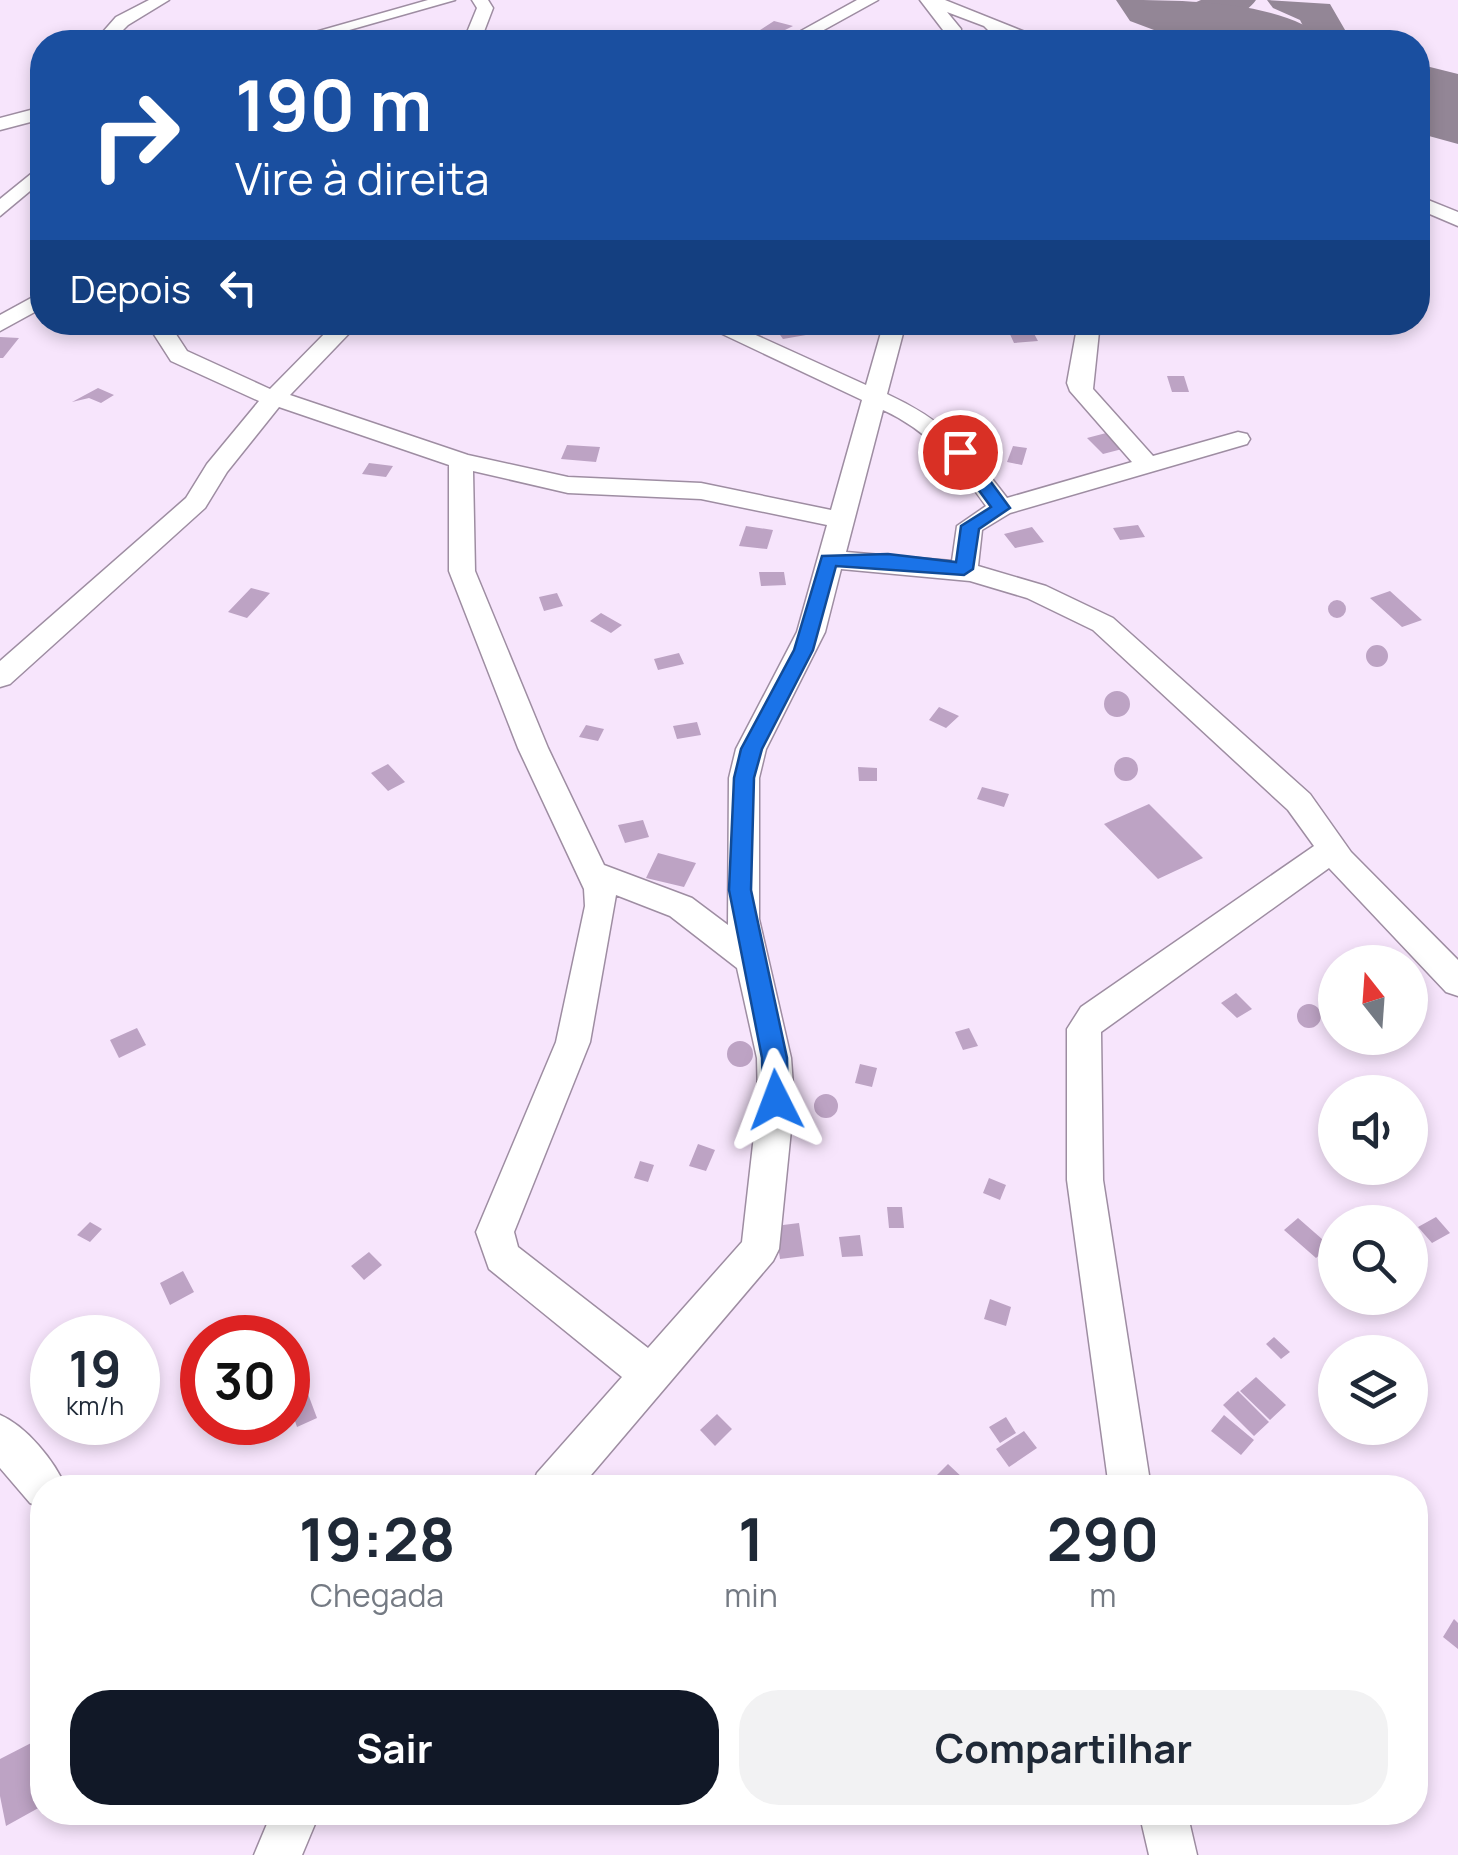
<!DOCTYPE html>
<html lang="pt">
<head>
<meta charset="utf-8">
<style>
	:root { --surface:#fff; --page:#f2f2f3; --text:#1f2937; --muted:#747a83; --accent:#111827 }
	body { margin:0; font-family:Manrope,sans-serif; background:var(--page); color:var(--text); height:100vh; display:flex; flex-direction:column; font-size:38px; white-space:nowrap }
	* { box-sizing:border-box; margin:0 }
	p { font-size:32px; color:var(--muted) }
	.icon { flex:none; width:55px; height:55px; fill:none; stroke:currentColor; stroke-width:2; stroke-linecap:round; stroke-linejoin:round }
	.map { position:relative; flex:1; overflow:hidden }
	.drawer { position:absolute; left:30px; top:1475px; width:1398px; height:350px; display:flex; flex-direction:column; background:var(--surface); border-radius:40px; box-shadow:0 5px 15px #0003 }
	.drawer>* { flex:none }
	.banner { position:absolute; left:30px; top:30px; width:1400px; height:305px; border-radius:40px; box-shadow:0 5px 15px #0003; background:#1a4fa0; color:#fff; overflow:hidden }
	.needle { width:65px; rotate:343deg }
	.controls { position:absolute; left:1318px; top:945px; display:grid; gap:20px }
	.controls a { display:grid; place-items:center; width:110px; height:110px; border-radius:50%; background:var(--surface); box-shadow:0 5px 15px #0003; font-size:50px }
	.speed { position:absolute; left:30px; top:1315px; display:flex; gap:20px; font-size:50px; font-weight:700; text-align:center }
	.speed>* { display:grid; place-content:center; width:130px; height:130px; border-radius:50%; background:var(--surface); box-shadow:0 5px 15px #0003; line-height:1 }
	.speed small { font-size:25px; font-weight:400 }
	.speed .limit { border:15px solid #d22; background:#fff; color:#111 }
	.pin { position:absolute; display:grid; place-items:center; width:85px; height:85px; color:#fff; margin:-42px; border:5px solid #fff; border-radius:50%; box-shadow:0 2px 10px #0007 }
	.me { position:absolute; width:110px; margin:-55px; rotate:357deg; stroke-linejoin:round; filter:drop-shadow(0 0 8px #0008) }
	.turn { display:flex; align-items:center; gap:35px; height:210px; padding:0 40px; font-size:45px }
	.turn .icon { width:130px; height:130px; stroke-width:2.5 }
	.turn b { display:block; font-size:70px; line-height:85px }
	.then { display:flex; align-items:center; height:95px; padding:0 40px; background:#0003; gap:20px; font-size:38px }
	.eta { display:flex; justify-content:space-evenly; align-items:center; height:170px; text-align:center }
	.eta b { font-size:60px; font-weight:700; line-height:70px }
	.button { display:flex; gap:20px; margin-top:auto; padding:20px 40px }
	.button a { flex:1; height:115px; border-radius:40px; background:var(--accent); color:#fff; font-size:40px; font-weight:700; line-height:115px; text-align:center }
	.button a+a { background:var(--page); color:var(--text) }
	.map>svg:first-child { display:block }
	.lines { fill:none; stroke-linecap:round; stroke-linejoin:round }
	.taxiway { fill:#938696; fill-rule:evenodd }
	.runway { fill:#938696; fill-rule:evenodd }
	.building { fill:#bda3c4 }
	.minor-casing { stroke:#9e8da2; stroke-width:3 }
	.minor { fill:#fff; fill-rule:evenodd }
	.route { fill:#1a73e8; stroke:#114b97; stroke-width:2.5 }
</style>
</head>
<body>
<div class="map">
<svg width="1458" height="1855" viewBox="0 0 1458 1855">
	<rect width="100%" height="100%" fill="#f7e5fc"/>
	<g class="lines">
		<path class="taxiway" d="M1201,0h55c-13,19 -48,28 -69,22l-6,-8 6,-8z
			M1267,0l63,4 22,38h-41l-11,-22 -27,-12z"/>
		<path class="runway" d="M1116,0c66,0 170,0 212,42h-142l-56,-21z
			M1418,64l40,10v70l-40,-11z"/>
	</g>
	<path class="building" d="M774,21l19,5 -22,11 -14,-5z
		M799,324l7,11 -23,4 -8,-11z
		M1031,328l7,13 -24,2 -6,-13z
		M0,337l19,1 -16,20h-3z
		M1167,376h17l5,16h-17z
		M98,388l16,7 -13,8 -12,-5 -17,4z
		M1110,432l16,16 -23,6 -16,-16z
		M567,445l33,2 -4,15 -35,-3z
		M1013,446l14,2 -5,17 -15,-3z
		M953,459l19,23 -17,5 -4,-13 -16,4 -9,-11 15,-4 5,6 6,-2 -6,-7z
		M369,463l24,3 -7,11 -24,-3z
		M1138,525l7,12 -25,3 -7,-12z
		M746,526l27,4 -6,19 -28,-3z
		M1032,527l12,15 -29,6 -11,-14z
		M759,572h25l2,13 -25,1z
		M251,588l19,5 -23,25 -19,-6z
		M1390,591l32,29 -20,7 -32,-29z
		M557,593l6,13 -19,5 -5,-14z
		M1328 609a9 9 0 1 1 18 0a9 9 0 1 1-18 0Z
		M601,613l21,12 -11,8 -21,-12z
		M1366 656a11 11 0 1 1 22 0a11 11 0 1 1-22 0Z
		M679,653l5,11 -26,6 -4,-11z
		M1104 704a13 13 0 1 1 26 0a13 13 0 1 1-26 0Z
		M939,707l20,9 -13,12 -17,-8z
		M697,722l4,13 -24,4 -4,-13z
		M586,725l18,4 -6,12 -19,-4z
		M1114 769a12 12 0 1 1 24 0a12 12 0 1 1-24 0Z
		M388,764l17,18 -17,9 -17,-18z
		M858,767l19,1v13h-18z
		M982,787l27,7 -5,13 -27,-8z
		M1149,804l54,54 -45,21 -54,-55z
		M643,820l6,17 -24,6 -7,-18z
		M658,853l38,10 -12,24 -38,-9z
		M1236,993l16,16 -15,9 -16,-15z
		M1297 1016a12 12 0 1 1 24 0a12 12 0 1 1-24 0Z
		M137,1028l9,17 -27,13 -9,-18z
		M969,1028l9,18 -15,4 -8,-18z
		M727 1054a13 13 0 1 1 26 0a13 13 0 1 1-26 0Z
		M860,1064l17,4 -5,19 -17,-4z
		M814 1106a12 12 0 1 1 24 0a12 12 0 1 1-24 0Z
		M698,1144l17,6 -9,21 -17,-5z
		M640,1161l14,4 -6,17 -14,-4z
		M989,1178l17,7 -6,15 -17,-7z
		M887,1207h15l2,21h-15z
		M1436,1217l14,16 -18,10 -14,-16z
		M1298,1218l32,28 -14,12 -32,-28z
		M90,1222l12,7 -12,13 -13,-7z
		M799,1223l5,33 -24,3 -5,-33z
		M860,1235l3,21 -21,1 -3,-20z
		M369,1252l13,13 -18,15 -13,-14z
		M183,1271l11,21 -24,13 -10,-22z
		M990,1299l21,8 -5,19 -22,-7z
		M1274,1337l16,15 -9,7 -15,-15z
		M1256,1377l30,28 -16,15 -30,-29z
		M1238,1391l31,31 -15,14 -31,-31z
		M308,1394l9,24 -20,9 -8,-24z
		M717,1414l15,15 -17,17 -15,-16z
		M1224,1415l30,25 -13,15 -30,-24z
		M1006,1417l10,16 -16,10 -11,-16z
		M1024,1431l13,17 -28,19 -13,-18z
		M948,1464l17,16 -8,8h-19l-7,-7z
		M1454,1619l4,4v26l-15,-12z
		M37,1740l5,25v41l-36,20 -6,-30v-37z"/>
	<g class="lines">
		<defs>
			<path id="minor" d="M149,0h20l-41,25 -17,17h-17l22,-25z
				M428,0h27l-148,42h-27z
				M472,0h16l5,8 -13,34h-17l14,-34z
				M857,0h21l-76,42h-21z
				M920,0h25l105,42 -36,-4 3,4h-17l-16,-16 -37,-14 14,17 -1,13h-17v-12z
				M42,107v12l-42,11v-12z
				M42,165v16l-42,35v-17z
				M1418,196l40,16v14l-40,-17z
				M42,292v16l-42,23v-16z
				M146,322h22l19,29 83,38 66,-67h24l-70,73 178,60 100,22 133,6 130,27 31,-110 -165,-78h30l139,63 18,-63h22l-19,72c57,26 83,55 120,104l125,-36 -62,-71 -3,-8 11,-61h22l-7,67 60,67 85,-24 9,2 3,5 -3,5 -237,69 -28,17 -4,36 68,20 67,32 197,176 41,58 107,108v36l-12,-4 -117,-124 -228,164 2,148 48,308h-42l-42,-308v-151l14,-22 233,-161 -26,-36 -195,-180 -66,-32 -57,-17 -129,-12 -16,63 -59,117 -7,29v141l32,139 3,42 -15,149 -6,12 -193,227h-49l6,-15 85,-96 -133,-108 -13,-37 80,-190 29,-136 -1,-17 -66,-141 -69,-177v-106l-170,-58 -52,65 -22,36 -195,176 -10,3v-26l186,-163 21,-34 52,-63 -88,-40zM883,410c46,21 74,55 103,96l-29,20 -5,35 -106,-9zM473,471l95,22 133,6 126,26 -30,107 -61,117 -7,29 -1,147 -36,-27 -88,-33 -56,-117 -73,-177zM616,895l54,21 67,52 20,90 1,42 -16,142 -94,106 -130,-101 -4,-15 76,-190z
				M0,1415c26,11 55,46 66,73h-24v20l-12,-5 -30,-35z
				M272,1812h48l-18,43h-48z
				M1139,1812h48l10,43h-48z"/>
		</defs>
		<use href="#minor" class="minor-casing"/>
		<use href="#minor" class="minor"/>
	</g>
	<path class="route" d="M954,448h12l44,60 -31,21 -6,40 -9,6 -128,-9 -23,84 -51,99 -8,29 -3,112 36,168 1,42 -12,11 -13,-11 -1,-42 -33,-168 5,-112 7,-29 53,-99 28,-94 66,-2 68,8 5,-36 30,-19 -40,-55z"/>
</svg>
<div class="controls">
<a><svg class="needle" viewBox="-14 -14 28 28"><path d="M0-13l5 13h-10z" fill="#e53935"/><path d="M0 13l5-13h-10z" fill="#747a83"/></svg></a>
<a><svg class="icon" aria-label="sound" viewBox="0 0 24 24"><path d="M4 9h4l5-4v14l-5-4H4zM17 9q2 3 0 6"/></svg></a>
<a><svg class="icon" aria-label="search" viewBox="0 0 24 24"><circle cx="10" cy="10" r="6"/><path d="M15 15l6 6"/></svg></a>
<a><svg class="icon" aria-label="layers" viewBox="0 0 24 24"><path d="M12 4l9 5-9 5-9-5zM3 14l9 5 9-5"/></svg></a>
</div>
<div class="speed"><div>19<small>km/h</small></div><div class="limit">30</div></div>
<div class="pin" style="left:960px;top:452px;background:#d93025"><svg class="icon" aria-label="arrive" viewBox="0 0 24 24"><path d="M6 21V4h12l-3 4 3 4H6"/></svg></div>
<svg class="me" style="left:776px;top:1100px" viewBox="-20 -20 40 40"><path d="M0-17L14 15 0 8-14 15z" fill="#1a73e8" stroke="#fff" stroke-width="4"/></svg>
<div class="banner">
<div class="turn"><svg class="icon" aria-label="right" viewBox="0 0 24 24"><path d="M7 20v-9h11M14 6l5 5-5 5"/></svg><div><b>190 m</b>Vire à direita</div></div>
<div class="then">Depois<svg class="icon" aria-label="left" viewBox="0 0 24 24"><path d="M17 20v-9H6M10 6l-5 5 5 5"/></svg></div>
</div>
<section class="drawer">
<div class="eta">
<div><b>19:28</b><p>Chegada</p></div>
<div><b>1</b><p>min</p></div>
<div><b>290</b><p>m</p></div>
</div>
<div class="button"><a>Sair</a><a>Compartilhar</a></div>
</section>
</div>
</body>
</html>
